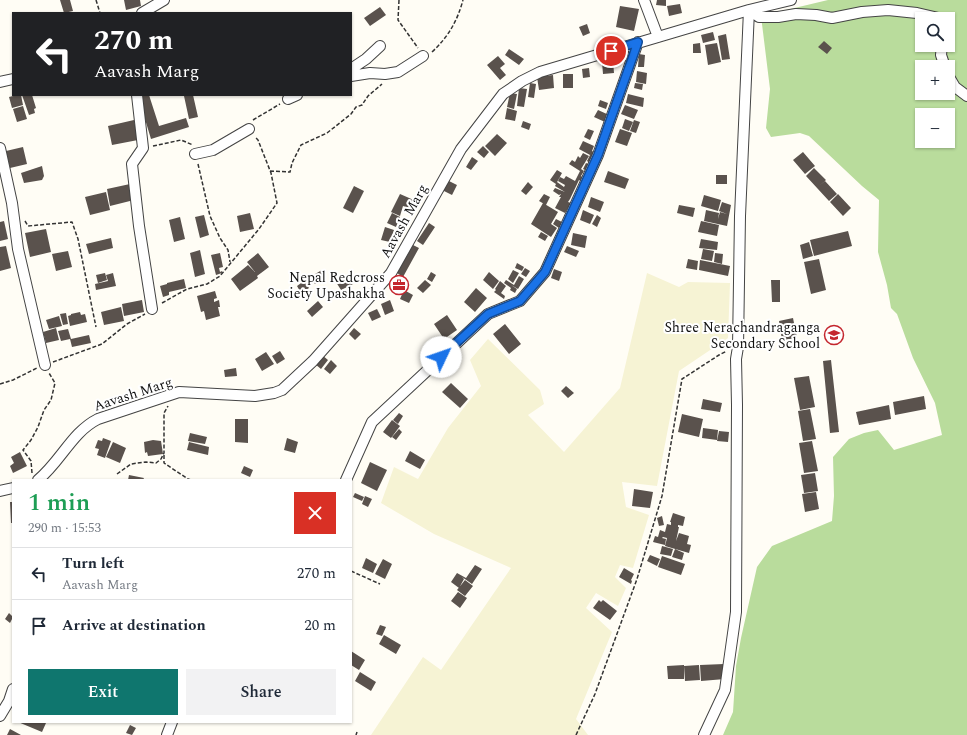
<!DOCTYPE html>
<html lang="en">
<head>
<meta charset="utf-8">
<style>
	:root { --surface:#fff; --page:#f2f2f3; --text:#1f2937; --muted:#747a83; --line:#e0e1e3; --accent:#0f766e }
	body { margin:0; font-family:Spectral,serif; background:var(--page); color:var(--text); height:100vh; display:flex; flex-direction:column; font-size:15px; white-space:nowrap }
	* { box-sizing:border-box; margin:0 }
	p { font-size:13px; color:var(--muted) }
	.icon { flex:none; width:22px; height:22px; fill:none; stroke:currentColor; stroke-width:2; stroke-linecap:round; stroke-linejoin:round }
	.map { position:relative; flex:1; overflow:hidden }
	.side { position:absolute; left:12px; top:479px; width:340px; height:244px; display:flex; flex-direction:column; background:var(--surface); border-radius:0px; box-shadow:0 1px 3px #0004 }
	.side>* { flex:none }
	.hud { position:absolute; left:12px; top:12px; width:340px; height:84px; border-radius:0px; box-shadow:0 1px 3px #0004; background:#202124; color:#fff; overflow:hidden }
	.controls { position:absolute; left:915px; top:12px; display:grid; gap:8px }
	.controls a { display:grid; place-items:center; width:40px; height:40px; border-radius:0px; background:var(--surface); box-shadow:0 1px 3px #0004; font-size:20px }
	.pin { position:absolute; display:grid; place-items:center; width:34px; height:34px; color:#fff; margin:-17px; border:2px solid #fff; border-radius:50%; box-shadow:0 1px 4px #0007 }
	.me { position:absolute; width:44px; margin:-22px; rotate:48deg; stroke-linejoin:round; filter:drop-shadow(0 0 3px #0008) }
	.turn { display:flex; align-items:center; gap:14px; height:84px; padding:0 16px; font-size:18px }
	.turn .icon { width:52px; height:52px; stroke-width:2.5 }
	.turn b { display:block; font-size:28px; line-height:34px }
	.round { display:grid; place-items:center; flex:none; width:42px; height:42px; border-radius:0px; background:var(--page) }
	.headline { display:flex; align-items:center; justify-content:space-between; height:68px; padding:0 16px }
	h1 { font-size:24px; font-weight:600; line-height:30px; color:#1e9e55 }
	.primary-button { display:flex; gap:8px; margin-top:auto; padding:8px 16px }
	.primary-button a { flex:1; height:46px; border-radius:0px; background:var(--accent); color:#fff; font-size:16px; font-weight:600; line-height:46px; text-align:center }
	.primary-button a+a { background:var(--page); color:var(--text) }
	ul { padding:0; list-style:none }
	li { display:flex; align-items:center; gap:12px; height:52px; padding:0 16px; border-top:1px solid var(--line) }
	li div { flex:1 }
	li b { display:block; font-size:15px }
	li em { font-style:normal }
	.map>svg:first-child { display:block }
	.farmland { fill:#f6f3d4 }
	.forest { fill:#b9dc9c; fill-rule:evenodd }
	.building { fill:#5a524d }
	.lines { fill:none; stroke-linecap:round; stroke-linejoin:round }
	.minor-casing { stroke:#444; stroke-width:12 }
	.path { stroke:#333; stroke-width:1.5; stroke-dasharray:4 2; stroke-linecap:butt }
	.minor { stroke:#fff; stroke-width:10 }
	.route-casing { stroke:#114b97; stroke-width:10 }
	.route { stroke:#1a73e8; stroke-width:7 }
	.labels { text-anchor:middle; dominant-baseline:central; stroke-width:4; stroke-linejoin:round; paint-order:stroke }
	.street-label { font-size:14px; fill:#111; stroke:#fff }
	.poi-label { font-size:14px; fill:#111; stroke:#fff; text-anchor:end }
</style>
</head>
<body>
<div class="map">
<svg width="967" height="735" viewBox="0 0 967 735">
	<rect width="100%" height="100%" fill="#fffdf5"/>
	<path class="farmland" d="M647,273l32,14 9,-5 42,1 -2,55 -49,33 -22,115 -35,-4 4,25 23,8 -16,53 -13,-3 -5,12 11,11 -8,18 -22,-13 -10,15 26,24 -36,87 12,16h-217l52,-78 18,13 70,-102 -77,-34 -53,-31 13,-36 24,12 30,-51 33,-42 -11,-26 18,-21 52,51 4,14 -16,11 36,37 56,-64z"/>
	<path class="forest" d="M828,0h139v735h-244l10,-23 3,-46 5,-28 16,-71 15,-21 60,-25 2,-25 -1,-39 16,-18 15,-6 14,-3 16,20 48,-15 -7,-32 -22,-45 -16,-44 -6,-6 -4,-23 -9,-33 1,-52 -17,-14 -53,-50 -9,-3 -29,4 -5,-9 4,-39 -9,-73zM922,19h26v26h-26zM922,67h26v26h-26zM922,115h26v26h-26z"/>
	<path class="building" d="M60,0h10l3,11 -9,2z
		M124,0h16l1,6 -15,4z
		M657,0h9v6l-10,-1z
		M680,4l2,9 -13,3 -2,-10z
		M620,6l19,3 -5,22 -18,-4z
		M380,7l6,8 -16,11 -6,-8z
		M587,24l3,9 -7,3 -4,-9z
		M713,32l2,8 -12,3 -2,-8z
		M726,34l4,25 -8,1 -4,-24z
		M824,41l8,7 -5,6 -9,-7z
		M700,43l1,10h-8v-9z
		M717,43l4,19 -13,3 -3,-20z
		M509,49l15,10 -5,6 -14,-10z
		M639,54l6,1 -1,12h-6z
		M498,56l7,8 -5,4 6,7 -6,5 -13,-15z
		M613,61l1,12 -11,1 -1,-12z
		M589,68l1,9 -7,1 -1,-9z
		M637,71l10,2 -1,11 -10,-2z
		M563,74h10v14h-10z
		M553,75l1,13 -15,2 -2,-13z
		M530,83l6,1 -2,14 -6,-1z
		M635,83l8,1 -1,6 -8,-2z
		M519,88l8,1 -3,18 -7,-1z
		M510,93l7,1 -3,15 -7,-2z
		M628,94l16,4 -1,9 -17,-4z
		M17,95h4l2,10 -11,3 -3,-11z
		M22,95h10l4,13 -2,1 1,4 -6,2z
		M141,95h8l10,31 27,-8 3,9 -38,12 -13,-43z
		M188,95h5l5,22 -9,2 -5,-23z
		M600,100l8,3 -2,6 -8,-3z
		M625,105l13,5 -4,9 -13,-5z
		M23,106l4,13 -10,3 -4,-13z
		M507,108l10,3 -2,10 -10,-2z
		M598,110l11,5 -4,7 -11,-5z
		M625,119l8,3 -4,9 -7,-3z
		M134,120l4,20 -26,5 -4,-19z
		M634,120l6,2 -4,11 -6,-2z
		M523,121l8,3 -2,6 -8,-3z
		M588,129l6,2 -4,9 -6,-3z
		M620,129l12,4 -5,13 -12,-4z
		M497,134l10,9 -12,13 -10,-10z
		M583,141l11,5 -2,5 5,3 -6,10 -4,-3 3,-6 -11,-6z
		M483,146l6,6 -5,6 -7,-6z
		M23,147l4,17 -17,4 -4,-17z
		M803,152l12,14 -10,8 -12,-14z
		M583,153l6,3 -8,13 3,2 -3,5 1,1 3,-7 -2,-1 3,-6 7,3 -9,17 -5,-3 -9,19 -2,3 3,1 -6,10 -10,-5 6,-11h-2l2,-3 -2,1 -6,-4 2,-3 10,4 -10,-6 2,-4 7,5 1,-2 -7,-4 2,-4 4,2 2,-3 9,5 5,-10 -11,-7 3,-4 3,2 3,-6 2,2z
		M472,157l6,4 -7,9 -5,-3z
		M42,166l2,10 -2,4 -18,3 -3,-10z
		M814,168l12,12 -7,6 6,-5 12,13 -8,7 -23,-25z
		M557,170l5,3 -6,11 -6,-4z
		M608,171l21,8 -4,10 -21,-7z
		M716,175h11v9h-11z
		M447,180l10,5 -5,10 -10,-5z
		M528,182l5,5 -7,8 -5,-4z
		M130,184l4,16 -24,6 -3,-17z
		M354,186l10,5 -11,22 -10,-5z
		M106,192l4,18 -20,5 -5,-18z
		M400,194l16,7 -4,8 -9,-3 -3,10 -9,-4z
		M544,194l6,3 -4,8 -7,-4z
		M838,194l13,14 -8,8 -13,-14z
		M704,195l17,5 -3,11 -17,-5z
		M591,197l13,5 -4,10 -12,-5z
		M722,202l9,3 -4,21 -23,-5 2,-11 13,3 -1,6 2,-7 7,2 -8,-3z
		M543,203l15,9 -7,12 6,4 -6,9 -20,-13z
		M679,205l16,3 -2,9 -16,-4z
		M583,210l11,5 -4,9 -10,-4z
		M250,213l4,16 -14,3 -3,-16z
		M392,213l8,4 -4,10 -9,-4z
		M204,215l5,20 -9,3 -5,-21z
		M597,215l4,3 -4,9 -5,-3z
		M180,217l5,22 -11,3 -5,-22z
		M556,219l10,5 -4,6 -9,-6z
		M4,221l4,18 -8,2v-19z
		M701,221l18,4 -2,11 -19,-4z
		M429,223l6,4 -12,18 -6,-4z
		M385,227l9,3 -4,12 -9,-2z
		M46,229l5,23 -21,5 -5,-24z
		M848,231l4,15 -38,10 -4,-16z
		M541,232l7,4 -3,5 -7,-4z
		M573,233l14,3 -2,12 -14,-3z
		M111,238l2,10 -24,6 -3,-10z
		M701,239l17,3 -1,8 -18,-2z
		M809,242l4,14 -10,3 -3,-14z
		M413,245l6,3 -16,29 -6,-4z
		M6,246l5,22 -11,3v-24z
		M567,246l12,5 -3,6 -12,-5z
		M703,249l11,2 -2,10 -11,-2z
		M200,250l5,24 -10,3 -5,-24z
		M68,251l4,16 -16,4 -4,-17z
		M220,253l3,14 -4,1 1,4 2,-1v2l-6,2 -5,-20z
		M258,253l11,14 -12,9 1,2 -18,13 -9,-12 17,-14 7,7 -8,-10z
		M715,253l8,1 -1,10 -8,-2z
		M688,259l10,2 -1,9 -11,-2z
		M819,259l7,31 -15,4 -7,-32z
		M700,260l30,6 -2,10 -29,-6z
		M517,263l7,4 -2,4 -7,-3z
		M525,268l5,3 -4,6 -5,-3z
		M554,269l8,3 -3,9 -8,-3z
		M322,270l4,7 -11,7 -5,-7z
		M513,270l6,3 -6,10 -5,-4z
		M431,272l5,3 -4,7 -5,-3z
		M489,272l10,9 -6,8 -10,-9z
		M105,273l2,7 -9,3 -2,-8z
		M113,273l3,13 -20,4 -1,-6 13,-3 -2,-6z
		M348,275l5,9 -12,6 -5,-8z
		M519,276l5,3 -6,10 -7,-4 6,4 -2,4 -5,-3 1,-2 -7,-5 2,-3 8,5z
		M184,279l2,9 -17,4v3l-6,2 -3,-11 7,-2v-1z
		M425,280l6,5 -8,8 -6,-5z
		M771,280h9v22h-8z
		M304,281l5,7 -8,5 -4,-7z
		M500,281l6,5 -5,7 4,3 -1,3 -10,-7 2,-2 -1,-1z
		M476,288l11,10 -12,14 -11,-10z
		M404,290l9,5 -4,8 -9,-4z
		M215,291l2,7 -3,1v3l5,-2 1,7h-2l2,9 -14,4 -2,-9 -3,1 -4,-16z
		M142,300l2,12 -20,4 -2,-12z
		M390,300l4,11 -9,4 -4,-11z
		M318,301l5,6 -11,10 -5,-6z
		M121,307l3,14 -20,4 -3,-13z
		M377,309l4,8 -9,4 -4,-8z
		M80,312l1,3 4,-1 2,8 -17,4 -2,-10 3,-1v-1z
		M66,313l2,11 -5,1 -3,-11z
		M447,315l10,15 -13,9 -10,-15z
		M59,316l3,10 -13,3 -3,-9z
		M793,318l4,20 -15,2 -3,-19z
		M505,324l16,20 -12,10 -16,-20z
		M56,328l3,12 -13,3 -3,-11z
		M354,328l7,6 -6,6 -6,-6z
		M68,329l3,10 18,-4 2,8 -19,4 -2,-8 -9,2 -3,-10z
		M441,342l3,9 -9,3 -3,-9z
		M280,351l5,8 -8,5 -5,-8z
		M266,352l8,12 -12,7 -7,-12z
		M322,355l6,5 -7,9 -6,-5z
		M331,360l6,6 -7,8 -6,-5z
		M831,360l8,72 -9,1 -7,-72z
		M451,364l5,6 -8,6 -5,-6z
		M236,368l1,8 -12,1 -1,-7z
		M809,376l6,31 -15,3 -6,-32z
		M451,383l17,16 -8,9 -18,-16z
		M566,386l8,7 -6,5 -7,-7z
		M924,396l2,13 -31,6 -2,-13z
		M703,399l19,4 -2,9 -19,-3z
		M889,405l2,14 -32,6 -3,-13z
		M810,409l6,30 -13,2 -5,-30z
		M399,413l4,3 -5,8 -5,-4z
		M682,414l21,5 -4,18 -21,-5z
		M235,419h13v24l-13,-1z
		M392,420l8,6 -9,12 -8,-6z
		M703,428l15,2 -1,10 -15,-2z
		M399,429l3,3 -6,8 -4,-3z
		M719,431l10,1 -1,10 -11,-1z
		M190,433l17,4 -2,7 -17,-3z
		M103,438l8,3 -6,17 -8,-3 2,-6 -4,-1 3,-8 4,1z
		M287,438l11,4 -3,11 -11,-3z
		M153,440l8,1 2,13 -15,2 -1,-4 -2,1 -1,-11z
		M812,441l6,30 -14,2 -5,-30z
		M113,442l13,6 -6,15 -14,-6z
		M189,442l20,5 -1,8 -21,-5z
		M410,451l15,9 -5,9 -15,-8z
		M20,452l7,14 -14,7 -3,-7 4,-3 -3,-6z
		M370,462l17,8 -10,21 -16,-8z
		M244,466l9,4 -3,7 -9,-4z
		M815,473l3,18 -14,2 -3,-18z
		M129,475l15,3 -1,2h-15z
		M634,489l19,3 -3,16 -18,-2z
		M816,492l3,17 -14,3 -3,-18z
		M355,493l9,4 -2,4 -9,-4z
		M365,496l7,3 -4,8 -6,-3z
		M10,502h3v21h-2z
		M673,513l12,4 -2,9 -5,-1v2h1l-3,14 3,-8 10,3 -2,8 4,1 -2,8 -24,-7 2,-8 -4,-1 -1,1 4,1 -1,6 -12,-3 2,-6 3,1 2,-7 5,2 2,-8 8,2 -4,-1v-3h-1z
		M662,516l2,9 -5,1 -2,-8z
		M662,546l11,3 -2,7 -11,-2z
		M675,549l9,4 -2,7 -10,-3z
		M650,555l10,4 -3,7 -10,-5z
		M662,556l23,8 -4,11 -23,-8z
		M366,558l11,6 -4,9 -11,-5z
		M383,559l9,5 -7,15 -10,-5z
		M475,565l7,4 -10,15 -10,-7 2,2 -5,9 -8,-6 6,-9 9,5z
		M624,568l10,6 -3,6 1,1 -1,3 -12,-7z
		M465,580l8,6 -8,10 -8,-6z
		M458,592l9,6 -7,10 -9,-7z
		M599,600l2,2 2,-2 14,11 -7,9 -17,-12z
		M9,613l4,4 -3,6 -5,-4z
		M380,625l6,2 -4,9 -6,-2z
		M384,635l17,10 -5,9 -17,-10z
		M351,651l14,9 -6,10 -8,-5z
		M724,664l1,15 -24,2 -1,-16z
		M684,665v14h-16l-1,-13z
		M699,665l1,15 -15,1 -1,-15z
		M360,672l16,10 -5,9 -16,-10z
		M18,722h25l3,1 -4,9z
		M130,725l6,3 -4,7 -6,-2z
		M10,729l11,6h-14z"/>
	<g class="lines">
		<defs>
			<path id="minor" d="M644,0l14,37
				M142,13l22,-13
				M948,26l1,2 -1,2
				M942,45l-1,10 4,12
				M351,69l15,-10 14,-13
				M948,75l7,12 12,9
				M351,76l19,-3 15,1 13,-2 25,-16
				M0,82l13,-3
				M137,95l6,53 -11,16 7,62 13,83
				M288,99l9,-4
				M0,148l12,55 6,46 27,116
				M195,154l18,-4 36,-21
				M38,480c23,-19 34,-48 60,-61l81,-27 76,4 19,-3 8,-3 31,-29 78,-88 70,-124 42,-55 19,-13 18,-9 209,-62 42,-10
				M346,480l26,-58 116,-108 32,-13 25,-29 53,-117 40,-113
				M0,491l13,-3
				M0,716l9,-15 4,-12
				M167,735l5,-13
				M704,735l21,-45 11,-78 1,-207 -1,-46 2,-12 2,-131 9,-206 10,7h19l18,-3 20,1 16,3 30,-6 26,-2 29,3 26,6"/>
		</defs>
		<use href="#minor" class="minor-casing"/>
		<path class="path" d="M96,0l4,13
			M399,0l-1,20 20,28
			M432,52c16,-15 25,-30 31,-52
			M253,120l27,-16
			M153,146l28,-6 12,5
			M198,164l12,52 10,22 8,12 2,12
			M270,171l20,1 2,-9 9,-18 26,-12 24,-19 5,-7 6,-2 6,-9 14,-12
			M25,221l3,5 44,-4 6,17 18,88
			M162,303l25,-14 20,-5 13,-8 39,-47 18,-26 -6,-30 -13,-33 -3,-3
			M53,362l49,-18 25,-20 18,-10
			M0,384l13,-4 24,-12
			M164,455v8l24,16 3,1
			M32,473l-1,-12 -8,-11 8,-10 7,-13 6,-17 7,-10 4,-17 -6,-10
			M117,474l14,-10 15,-2 10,1 5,-4 3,-6v-40l4,-7
			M13,536v12
			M351,571l29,13
			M356,735l1,-3
			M576,735l19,-41 42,-115 25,-83 20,-117 37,-24 8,-4"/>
		<use href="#minor" class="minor"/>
	</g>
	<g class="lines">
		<defs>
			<path id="route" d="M441,357l47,-43 32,-13 25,-29 53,-117 40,-113 -27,9"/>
		</defs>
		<use href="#route" class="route-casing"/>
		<use href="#route" class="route"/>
	</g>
	<defs>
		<symbol id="office-ring" viewBox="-11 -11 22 22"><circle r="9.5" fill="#fff" stroke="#c4262e" stroke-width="1.5"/><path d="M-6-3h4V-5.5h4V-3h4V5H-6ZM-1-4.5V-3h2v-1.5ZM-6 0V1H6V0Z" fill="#c4262e"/></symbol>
		<symbol id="school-ring" viewBox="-11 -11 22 22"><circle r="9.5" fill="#fff" stroke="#c4262e" stroke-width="1.5"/><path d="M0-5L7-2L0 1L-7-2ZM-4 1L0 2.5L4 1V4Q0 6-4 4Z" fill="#c4262e"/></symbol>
	</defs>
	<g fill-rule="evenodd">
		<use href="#office-ring" x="388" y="274" width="22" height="22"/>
		<use href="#school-ring" x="823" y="324" width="22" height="22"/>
	</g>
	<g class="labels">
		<g class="street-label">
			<text transform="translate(404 221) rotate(-61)">Aavash Marg</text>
			<text transform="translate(133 394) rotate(-18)">Aavash Marg</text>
		</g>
		<g class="poi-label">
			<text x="385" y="277">Nepal Redcross<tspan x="385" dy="16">Society Upashakha</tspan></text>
			<text x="820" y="327">Shree Nerachandraganga<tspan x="820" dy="16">Secondary School</tspan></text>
		</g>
	</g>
</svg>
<div class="controls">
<a><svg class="icon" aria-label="search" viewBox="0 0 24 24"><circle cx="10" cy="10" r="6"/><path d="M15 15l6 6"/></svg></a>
<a>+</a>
<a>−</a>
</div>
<div class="pin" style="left:611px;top:51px;background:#d93025"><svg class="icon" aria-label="arrive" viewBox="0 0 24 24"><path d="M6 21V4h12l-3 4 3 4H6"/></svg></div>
<svg class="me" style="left:441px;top:357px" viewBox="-20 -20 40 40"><circle r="19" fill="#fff"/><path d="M0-13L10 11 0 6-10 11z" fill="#1a73e8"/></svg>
<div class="hud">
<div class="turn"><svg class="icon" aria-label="left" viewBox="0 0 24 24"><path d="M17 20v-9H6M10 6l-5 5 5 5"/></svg><div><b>270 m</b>Aavash Marg</div></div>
</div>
<section class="side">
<div class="headline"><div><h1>1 min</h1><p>290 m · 15:53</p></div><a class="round" style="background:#d93025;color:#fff"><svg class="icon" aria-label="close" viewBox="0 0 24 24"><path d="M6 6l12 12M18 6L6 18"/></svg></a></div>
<ul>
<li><svg class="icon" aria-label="left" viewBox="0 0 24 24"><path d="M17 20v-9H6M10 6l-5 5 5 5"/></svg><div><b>Turn left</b><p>Aavash Marg</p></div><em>270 m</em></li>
<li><svg class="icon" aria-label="arrive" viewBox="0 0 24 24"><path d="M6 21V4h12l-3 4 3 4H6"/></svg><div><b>Arrive at destination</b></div><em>20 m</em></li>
</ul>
<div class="primary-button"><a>Exit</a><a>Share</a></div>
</section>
</div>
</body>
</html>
